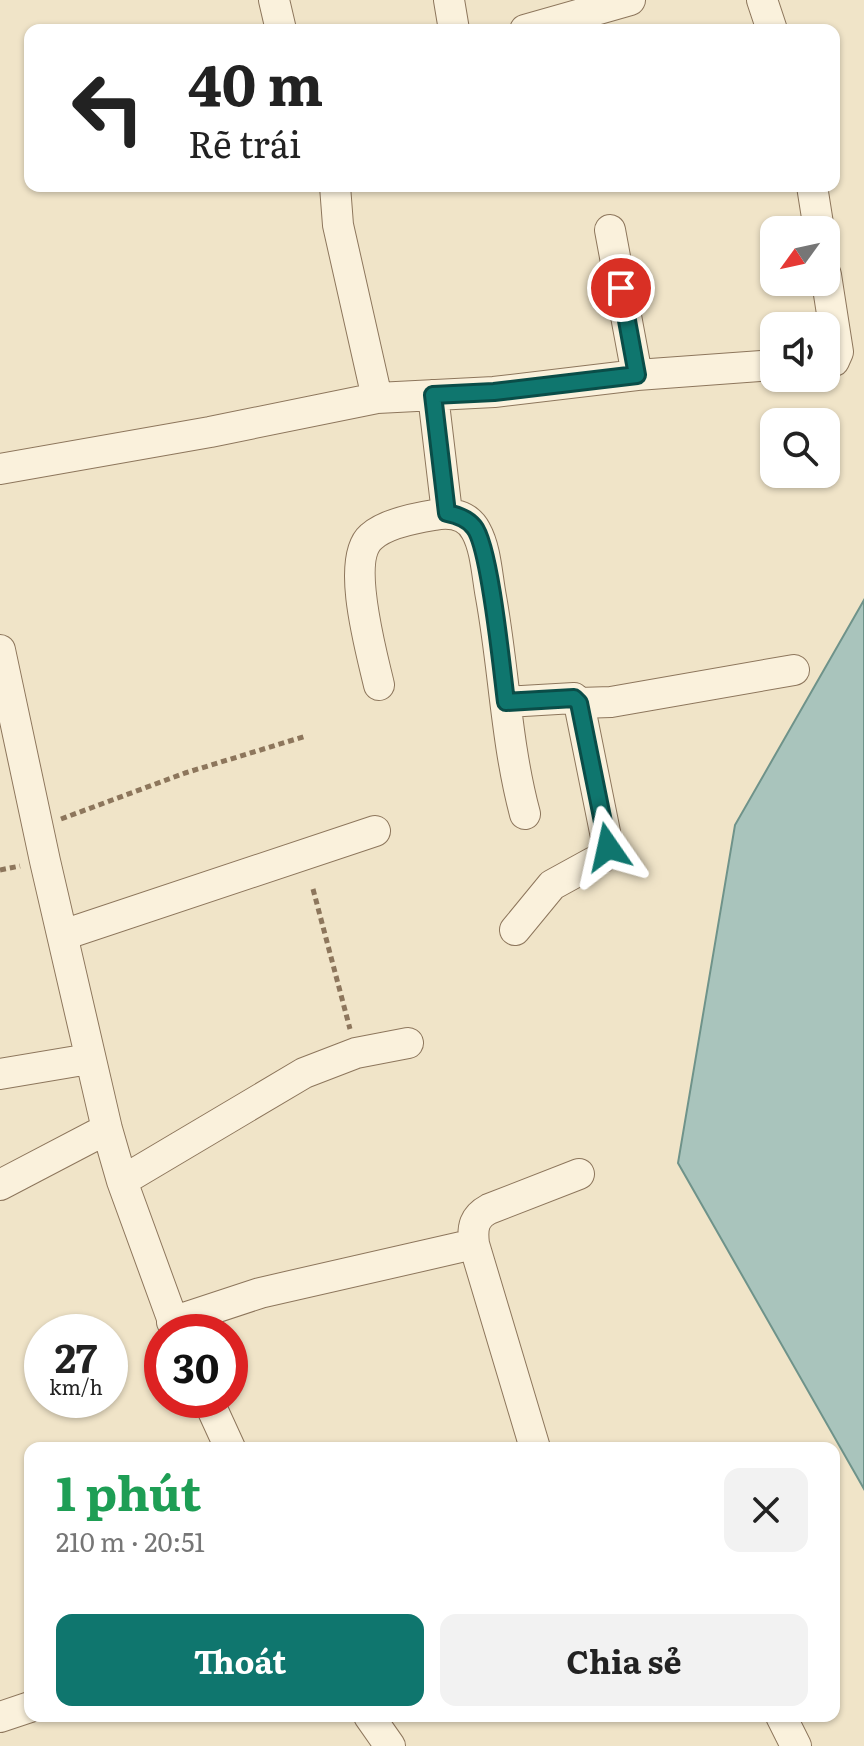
<!DOCTYPE html>
<html lang="vi">
<head>
<meta charset="utf-8">
<style>
	:root { --surface:#fff; --page:#f2f2f2; --text:#222; --muted:#767676; --accent:#0f766e }
	body { margin:0; font-family:Literata,serif; background:var(--page); color:var(--text); height:100vh; display:flex; flex-direction:column; font-size:30px; white-space:nowrap }
	* { box-sizing:border-box; margin:0 }
	p { font-size:26px; color:var(--muted) }
	.icon { flex:none; width:44px; height:44px; fill:none; stroke:currentColor; stroke-width:2; stroke-linecap:round; stroke-linejoin:round }
	.map { position:relative; flex:1; overflow:hidden }
	.details { position:absolute; left:24px; top:1442px; width:816px; height:280px; display:flex; flex-direction:column; background:var(--surface); border-radius:16px; box-shadow:0 2px 6px #0004 }
	.details>* { flex:none }
	.banner { position:absolute; left:24px; top:24px; width:816px; height:168px; border-radius:16px; box-shadow:0 2px 6px #0004; background:#fff; color:var(--text); overflow:hidden }
	.needle { width:52px; rotate:237deg }
	.tools { position:absolute; left:760px; top:216px; display:grid; gap:16px }
	.tools a { display:grid; place-items:center; width:80px; height:80px; border-radius:16px; background:var(--surface); box-shadow:0 2px 6px #0004; font-size:40px }
	.speed { position:absolute; left:24px; top:1314px; display:flex; gap:16px; font-size:40px; font-weight:700; text-align:center }
	.speed>* { display:grid; place-content:center; width:104px; height:104px; border-radius:50%; background:var(--surface); box-shadow:0 2px 6px #0004; line-height:1 }
	.speed small { font-size:20px; font-weight:400 }
	.speed .limit { border:12px solid #d22; background:#fff; color:#111 }
	.pin { position:absolute; display:grid; place-items:center; width:68px; height:68px; color:#fff; margin:-34px; border:4px solid #fff; border-radius:50%; box-shadow:0 2px 8px #0007 }
	.me { position:absolute; width:88px; margin:-44px; rotate:349deg; stroke-linejoin:round; filter:drop-shadow(0 0 6px #0008) }
	.turn { display:flex; align-items:center; gap:28px; height:168px; padding:0 32px; font-size:36px }
	.turn .icon { width:104px; height:104px; stroke-width:2.5 }
	.turn b { display:block; font-size:56px; line-height:68px }
	.round { display:grid; place-items:center; flex:none; width:84px; height:84px; border-radius:16px; background:var(--page) }
	.headline { display:flex; align-items:center; justify-content:space-between; height:136px; padding:0 32px }
	h1 { font-size:48px; font-weight:700; line-height:60px; color:#1e9e55 }
	.primary-button { display:flex; gap:16px; margin-top:auto; padding:16px 32px }
	.primary-button a { flex:1; height:92px; border-radius:16px; background:var(--accent); color:#fff; font-size:32px; font-weight:700; line-height:92px; text-align:center }
	.primary-button a+a { background:var(--page); color:var(--text) }
	.map>svg:first-child { display:block }
	.water { fill:#a9c4bc; stroke:#6f938a; stroke-width:2 }
	.lines { fill:none; stroke-linecap:round; stroke-linejoin:round }
	.minor-casing { stroke:#8d765c; stroke-width:32 }
	.path { stroke:#8d765c; stroke-width:5; stroke-dasharray:6 4; stroke-linecap:butt }
	.minor { stroke:#faf1dc; stroke-width:30 }
	.route-casing { stroke:#0a4d48; stroke-width:20 }
	.route { stroke:#0f766e; stroke-width:14 }
</style>
</head>
<body>
<div class="map">
<svg width="864" height="1746" viewBox="0 0 864 1746">
	<rect width="100%" height="100%" fill="#f0e4c8"/>
	<path class="water" d="M864,600v889l-186,-326 57,-338z"/>
	<g class="lines">
		<defs>
			<path id="minor" d="M274,0l7,30
				M449,0l5,30
				M762,0l10,30
				M525,30l105,-30
				M335,186l3,39 39,173
				M812,186l7,44
				M610,230l27,145
				M826,275l12,77 -4,9 -8,1
				M433,395l14,118
				M0,469l210,-37 167,-34 117,-6 143,-17 137,-10
				M0,650l45,211 62,268 15,52 55,151
				M379,685c-7,-31 -34,-125 -8,-148 14,-13 44,-19 63,-22 16,-3 34,0 42,16 10,18 11,45 15,66 13,72 15,146 34,217
				M506,702l68,-4 5,5 29,144 -5,10 -51,28 -37,45
				M579,703l32,-1 183,-32
				M63,935l312,-104
				M0,1074l89,-15
				M122,1181l182,-108 52,-20 52,-10
				M0,1185l107,-56
				M172,1322l88,-29 214,-49
				M208,1400l22,48
				M535,1448l-61,-204c-2,-17 0,-27 15,-35l90,-35
				M369,1716l21,30
				M781,1716l15,30
				M0,1717l30,-10"/>
		</defs>
		<use href="#minor" class="minor-casing"/>
		<path class="path" d="M61,819l124,-46 121,-37
			M0,870l20,-4
			M313,889l37,140"/>
		<use href="#minor" class="minor"/>
	</g>
	<g class="lines">
		<defs>
			<path id="route" d="M608,847l-29,-144 -5,-5 -68,4c-4,-31 -16,-156 -32,-175 -7,-9 -17,-12 -27,-14l-14,-118 61,-3 143,-17 -16,-87"/>
		</defs>
		<use href="#route" class="route-casing"/>
		<use href="#route" class="route"/>
	</g>
</svg>
<div class="tools">
<a><svg class="needle" viewBox="-14 -14 28 28"><path d="M0-13l5 13h-10z" fill="#e53935"/><path d="M0 13l5-13h-10z" fill="#767676"/></svg></a>
<a><svg class="icon" aria-label="sound" viewBox="0 0 24 24"><path d="M4 9h4l5-4v14l-5-4H4zM17 9q2 3 0 6"/></svg></a>
<a><svg class="icon" aria-label="search" viewBox="0 0 24 24"><circle cx="10" cy="10" r="6"/><path d="M15 15l6 6"/></svg></a>
</div>
<div class="speed"><div>27<small>km/h</small></div><div class="limit">30</div></div>
<div class="pin" style="left:621px;top:288px;background:#d93025"><svg class="icon" aria-label="arrive" viewBox="0 0 24 24"><path d="M6 21V4h12l-3 4 3 4H6"/></svg></div>
<svg class="me" style="left:608px;top:847px" viewBox="-20 -20 40 40"><path d="M0-17L14 15 0 8-14 15z" fill="#0f766e" stroke="#fff" stroke-width="4"/></svg>
<div class="banner">
<div class="turn"><svg class="icon" aria-label="left" viewBox="0 0 24 24"><path d="M17 20v-9H6M10 6l-5 5 5 5"/></svg><div><b>40 m</b>Rẽ trái</div></div>
</div>
<section class="details">
<div class="headline"><div><h1>1 phút</h1><p>210 m · 20:51</p></div><a class="round"><svg class="icon" aria-label="close" viewBox="0 0 24 24"><path d="M6 6l12 12M18 6L6 18"/></svg></a></div>
<div class="primary-button"><a>Thoát</a><a>Chia sẻ</a></div>
</section>
</div>
</body>
</html>
